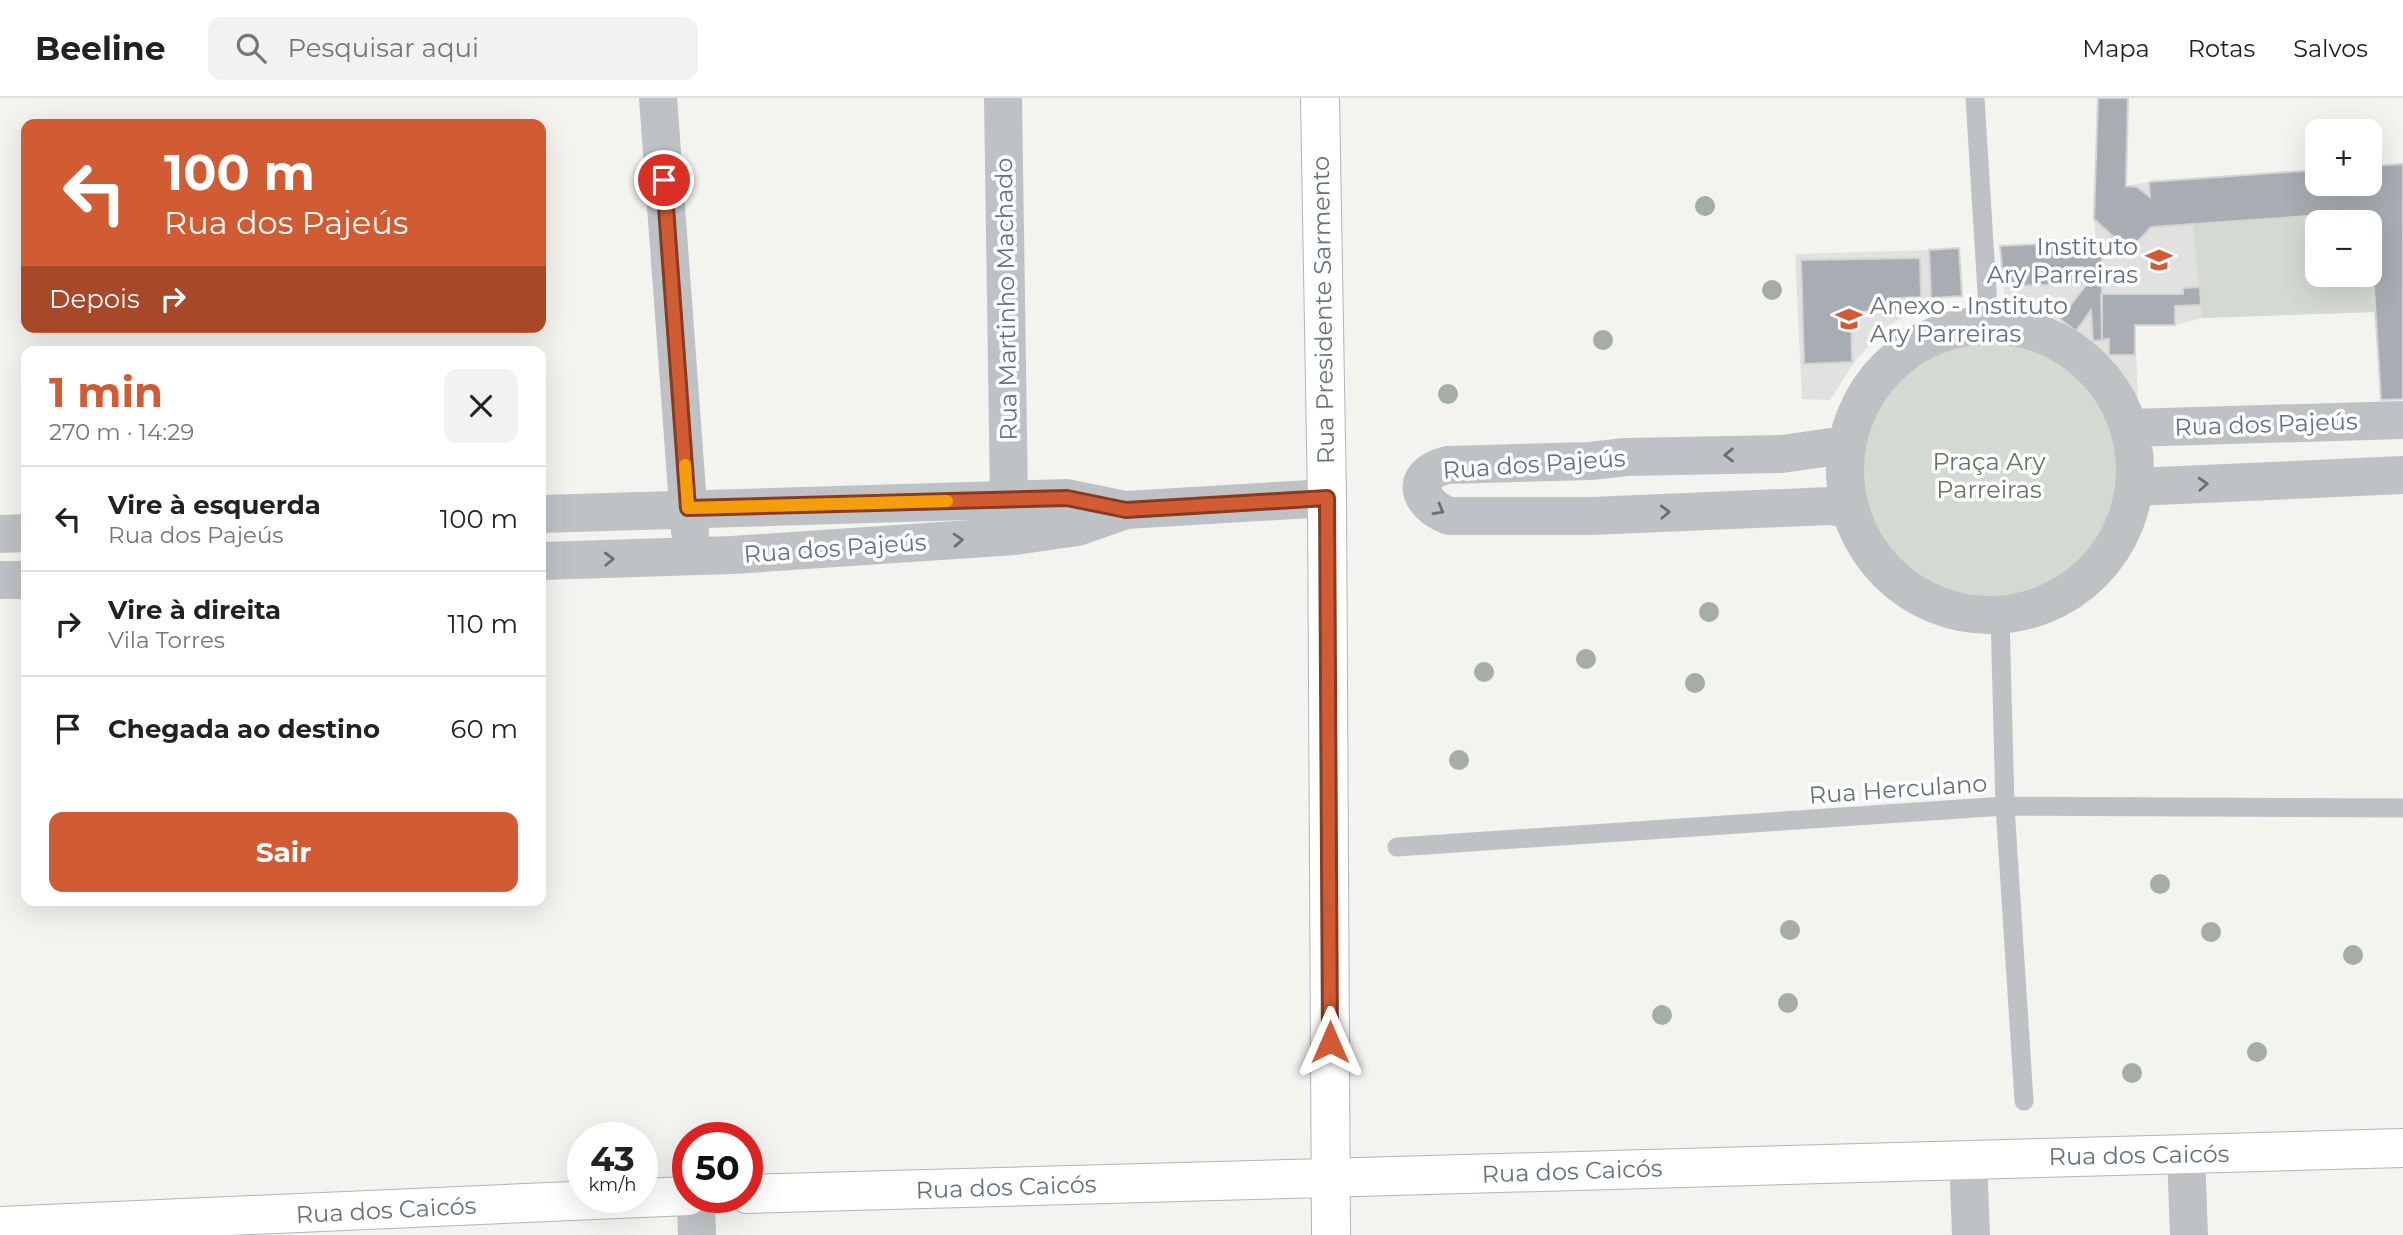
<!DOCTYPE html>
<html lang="pt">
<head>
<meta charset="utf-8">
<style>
	:root { --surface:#fff; --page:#f2f2f2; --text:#222; --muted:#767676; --line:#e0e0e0; --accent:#d15b32 }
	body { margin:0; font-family:Montserrat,sans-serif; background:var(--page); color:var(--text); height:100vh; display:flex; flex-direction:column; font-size:26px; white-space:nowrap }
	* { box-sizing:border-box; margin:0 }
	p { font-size:23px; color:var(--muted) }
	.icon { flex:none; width:38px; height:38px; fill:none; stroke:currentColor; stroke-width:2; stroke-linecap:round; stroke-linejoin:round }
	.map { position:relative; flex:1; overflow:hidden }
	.details { position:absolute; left:21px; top:248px; width:525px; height:560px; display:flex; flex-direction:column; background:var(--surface); border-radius:14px; box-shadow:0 7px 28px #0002 }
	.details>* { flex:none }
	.banner { position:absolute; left:21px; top:21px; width:525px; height:214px; border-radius:14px; box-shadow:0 7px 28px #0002; background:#d15b32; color:#fff; overflow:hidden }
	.buttons { position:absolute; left:2305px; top:21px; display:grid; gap:14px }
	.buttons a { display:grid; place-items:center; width:77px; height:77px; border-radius:14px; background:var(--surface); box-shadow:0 7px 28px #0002; font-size:35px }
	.speed { position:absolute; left:567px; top:1024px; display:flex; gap:14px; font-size:35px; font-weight:700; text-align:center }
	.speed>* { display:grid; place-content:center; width:91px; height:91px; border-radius:50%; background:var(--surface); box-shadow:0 7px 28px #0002; line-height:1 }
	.speed small { font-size:18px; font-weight:400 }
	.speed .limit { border:10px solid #d22; background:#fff; color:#111 }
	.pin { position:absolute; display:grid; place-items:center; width:60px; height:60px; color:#fff; margin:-30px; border:4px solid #fff; border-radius:50%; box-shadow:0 2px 7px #0007 }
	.me { position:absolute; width:77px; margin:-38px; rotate:0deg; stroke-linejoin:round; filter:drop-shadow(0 0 5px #0008) }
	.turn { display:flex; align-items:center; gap:24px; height:147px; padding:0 28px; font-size:32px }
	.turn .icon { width:91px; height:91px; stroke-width:2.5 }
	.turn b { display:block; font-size:49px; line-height:60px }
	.then { display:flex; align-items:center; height:66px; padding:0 28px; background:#0003; gap:14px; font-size:26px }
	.round { display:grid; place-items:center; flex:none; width:74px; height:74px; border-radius:14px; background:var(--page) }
	.overview { display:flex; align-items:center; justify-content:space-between; height:119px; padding:0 28px }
	h1 { font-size:42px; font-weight:700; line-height:52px; color:var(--accent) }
	.primary-button { display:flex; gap:14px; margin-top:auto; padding:14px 28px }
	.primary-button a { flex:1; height:80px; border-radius:14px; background:var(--accent); color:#fff; font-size:28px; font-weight:700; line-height:80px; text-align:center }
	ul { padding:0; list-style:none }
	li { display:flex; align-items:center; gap:21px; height:105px; padding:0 28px; border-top:2px solid var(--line) }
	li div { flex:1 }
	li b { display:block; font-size:26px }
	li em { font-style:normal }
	header { display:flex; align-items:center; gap:42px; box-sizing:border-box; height:98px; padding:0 35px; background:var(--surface); border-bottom:2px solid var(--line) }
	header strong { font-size:33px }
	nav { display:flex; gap:38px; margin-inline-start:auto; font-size:24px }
	.search { width:490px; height:63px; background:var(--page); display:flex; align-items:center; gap:18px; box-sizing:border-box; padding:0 24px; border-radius:14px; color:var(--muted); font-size:26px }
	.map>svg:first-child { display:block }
	.built { fill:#e1e2e0; fill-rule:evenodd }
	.green { fill:#d4dad1 }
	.building { fill:#a7adb2; stroke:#d4d4d2; stroke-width:2 }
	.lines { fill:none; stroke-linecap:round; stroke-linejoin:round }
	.secondary-casing { stroke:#b1b5b9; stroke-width:40 }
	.lane { stroke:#bfc2c5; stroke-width:19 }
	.street { stroke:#bfc2c5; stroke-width:38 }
	.secondary { stroke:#fff; stroke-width:38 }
	.tree { fill:#a5aea2 }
	.oneway { stroke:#65727e }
	.route-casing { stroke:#883b20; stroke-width:18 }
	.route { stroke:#d15b32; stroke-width:12 }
	.slow { stroke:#f59e0b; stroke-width:12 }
	.labels { text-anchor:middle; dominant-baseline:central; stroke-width:7; stroke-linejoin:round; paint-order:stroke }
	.poi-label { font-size:24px; fill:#65727e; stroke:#fff; text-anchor:end }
	.street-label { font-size:24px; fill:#65727e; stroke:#fff }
	.park-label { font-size:24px; fill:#667663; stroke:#fff }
</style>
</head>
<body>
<header>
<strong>Beeline</strong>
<div class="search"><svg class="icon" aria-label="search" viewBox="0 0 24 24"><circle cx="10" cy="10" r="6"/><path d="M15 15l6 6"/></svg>Pesquisar aqui</div>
<nav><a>Mapa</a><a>Rotas</a><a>Salvos</a></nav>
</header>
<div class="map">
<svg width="2403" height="1137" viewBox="0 0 2403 1137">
	<rect width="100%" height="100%" fill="#f3f3f0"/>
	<path class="built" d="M2098,0h30l-2,88 23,-4 168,-12v14h53v-18l33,-2v235l-22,1 -7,-88 -172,6 -27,7h-40l3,78 -15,-24 -20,-23 -35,-31 -18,-9 -45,-14 -5,-56 96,-5 -2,-22zM2317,124h53v53h-53z
		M1929,152l3,58 -20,5 -25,13 -32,35 -25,39 -28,-1 -7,-145z"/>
	<path class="green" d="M2367,114l1,10h-51v53h53v-27l4,64 -172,6 -9,-93z
		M1851 376a138 138 0 1 1 276 0a138 138 0 1 1-276 0Z"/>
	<path class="building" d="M2098,0h30l-2,88 11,1 13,10 -1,-15 168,-12v14h53v-18l33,-2v235l-22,1 -11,-178h-2l-1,-10 -216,15 -22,24 -35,-32z
		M2102,143v99l-9,1 -2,-31 -15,21 -16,-12 27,-35 -83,2 -4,-40z
		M1959,150l3,48 -31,2 -2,-48z
		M1920,160l1,39 -21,1v13l-49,1 1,50 -48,2 -3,-104z
		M2200,189l1,18 -26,1v19h-40v30h-26v-16l-7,1 -1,-46h82v-6z"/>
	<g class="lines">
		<defs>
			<path id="secondary" d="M1320,0l7,400 4,737
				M747,1096l1656,-46
				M0,1128l688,-30"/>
		</defs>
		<use href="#secondary" class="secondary-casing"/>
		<path class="lane" d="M1975,0l14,226
			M2000,518l5,190 19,295
			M1397,749l608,-41 398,2"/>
		<path class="street" d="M658,0l32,434
			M1003,0l6,402
			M1845 372a145 145 0 1 1 290 0a145 145 0 1 1-290 0Z
			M2129,330l274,-8
			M1845,347l-63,9 -156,3 -36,4 -143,4c-38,10 -30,38 2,51h142l239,-10 19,3
			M2135,389l268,-12
			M541,416l526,-16 59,12 201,-12
			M0,436l26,-1
			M541,463l191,-6 283,-19 62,-9 46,-16
			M0,482h26
			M2186,1056l3,81
			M1968,1061l3,76
			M696,1099l1,38"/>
		<use href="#secondary" class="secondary"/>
	</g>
	<g class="tree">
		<circle cx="1705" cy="108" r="10"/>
		<circle cx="1772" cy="192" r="10"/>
		<circle cx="1603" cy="242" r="10"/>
		<circle cx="1448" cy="296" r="10"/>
		<circle cx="1709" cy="514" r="10"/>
		<circle cx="1586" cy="561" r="10"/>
		<circle cx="1484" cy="574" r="10"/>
		<circle cx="1695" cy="585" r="10"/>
		<circle cx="1459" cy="662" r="10"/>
		<circle cx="2160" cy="786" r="10"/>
		<circle cx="1790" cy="832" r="10"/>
		<circle cx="2211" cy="834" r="10"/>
		<circle cx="2353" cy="857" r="10"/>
		<circle cx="1788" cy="905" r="10"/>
		<circle cx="1662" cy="917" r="10"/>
		<circle cx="2257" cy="954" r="10"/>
		<circle cx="2132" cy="975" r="10"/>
	</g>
	<defs><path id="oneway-chevron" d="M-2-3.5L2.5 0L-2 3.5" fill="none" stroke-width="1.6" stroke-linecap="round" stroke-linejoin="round" transform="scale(1.75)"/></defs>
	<g class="oneway">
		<use href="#oneway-chevron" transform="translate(1729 357) rotate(179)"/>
		<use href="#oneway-chevron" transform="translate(2203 386) rotate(-3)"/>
		<use href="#oneway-chevron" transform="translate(1439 412) rotate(30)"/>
		<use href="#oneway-chevron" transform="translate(1665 414) rotate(-2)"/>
		<use href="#oneway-chevron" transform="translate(958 442) rotate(-4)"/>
		<use href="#oneway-chevron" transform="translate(609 461) rotate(-2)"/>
	</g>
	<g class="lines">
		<defs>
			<path id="route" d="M664,82l24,328 379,-10 59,12 201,-12 3,544"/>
		</defs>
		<use href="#route" class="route-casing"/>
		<use href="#route" class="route"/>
		<path class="slow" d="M685,367l3,43 259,-7"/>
	</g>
	<defs>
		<symbol id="school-bare" viewBox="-9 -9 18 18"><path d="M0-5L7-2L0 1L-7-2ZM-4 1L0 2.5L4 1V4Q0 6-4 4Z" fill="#d15b32" stroke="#fff" stroke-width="2.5" paint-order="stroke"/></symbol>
	</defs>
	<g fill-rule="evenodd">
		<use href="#school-bare" x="2140" y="143" width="38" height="38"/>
		<use href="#school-bare" x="1830" y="202" width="38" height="38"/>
	</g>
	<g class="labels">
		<g class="poi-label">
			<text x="2138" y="148">Instituto<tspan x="2138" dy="28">Ary Parreiras</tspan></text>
			<text x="1870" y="207" text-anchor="start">Anexo - Instituto<tspan x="1870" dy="28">Ary Parreiras</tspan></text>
		</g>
		<g class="street-label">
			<text transform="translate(1006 201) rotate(-91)">Rua Martinho Machado</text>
			<text transform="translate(1323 212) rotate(-91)">Rua Presidente Sarmento</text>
			<text transform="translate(2266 326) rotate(-2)">Rua dos Pajeús</text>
			<text transform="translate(1534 366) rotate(-4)">Rua dos Pajeús</text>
			<text transform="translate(835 450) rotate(-4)">Rua dos Pajeús</text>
			<text transform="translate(1898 691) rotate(-4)">Rua Herculano</text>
			<text transform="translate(2139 1057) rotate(-1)">Rua dos Caicós</text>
			<text transform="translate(1572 1073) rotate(-2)">Rua dos Caicós</text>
			<text transform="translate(1006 1089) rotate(-2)">Rua dos Caicós</text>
			<text transform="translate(386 1112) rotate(-3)">Rua dos Caicós</text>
		</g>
		<g class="park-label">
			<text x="1989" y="363">Praça Ary<tspan x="1989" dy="28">Parreiras</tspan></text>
		</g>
	</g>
</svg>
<div class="buttons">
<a>+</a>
<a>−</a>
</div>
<div class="speed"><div>43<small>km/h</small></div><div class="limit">50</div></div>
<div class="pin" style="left:664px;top:82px;background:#d93025"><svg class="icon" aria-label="arrive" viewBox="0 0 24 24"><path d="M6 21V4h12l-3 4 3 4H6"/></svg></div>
<svg class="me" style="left:1330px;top:944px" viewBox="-20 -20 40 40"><path d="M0-17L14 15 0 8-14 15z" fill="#d15b32" stroke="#fff" stroke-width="4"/></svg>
<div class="banner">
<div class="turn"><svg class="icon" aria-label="left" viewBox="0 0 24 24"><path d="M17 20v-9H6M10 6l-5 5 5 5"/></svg><div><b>100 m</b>Rua dos Pajeús</div></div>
<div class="then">Depois<svg class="icon" aria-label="right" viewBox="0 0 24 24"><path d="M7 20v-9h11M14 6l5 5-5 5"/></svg></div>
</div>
<section class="details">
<div class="overview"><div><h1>1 min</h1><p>270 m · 14:29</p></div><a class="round"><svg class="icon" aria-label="close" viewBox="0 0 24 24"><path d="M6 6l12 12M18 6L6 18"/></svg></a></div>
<ul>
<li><svg class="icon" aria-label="left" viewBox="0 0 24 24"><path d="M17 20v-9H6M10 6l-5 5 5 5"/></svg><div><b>Vire à esquerda</b><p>Rua dos Pajeús</p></div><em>100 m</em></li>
<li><svg class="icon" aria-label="right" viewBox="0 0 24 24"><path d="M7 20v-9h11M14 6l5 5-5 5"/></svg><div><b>Vire à direita</b><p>Vila Torres</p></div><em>110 m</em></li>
<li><svg class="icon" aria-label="arrive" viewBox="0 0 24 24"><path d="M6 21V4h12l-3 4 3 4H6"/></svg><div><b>Chegada ao destino</b></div><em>60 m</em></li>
</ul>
<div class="primary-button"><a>Sair</a></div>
</section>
</div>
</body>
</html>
